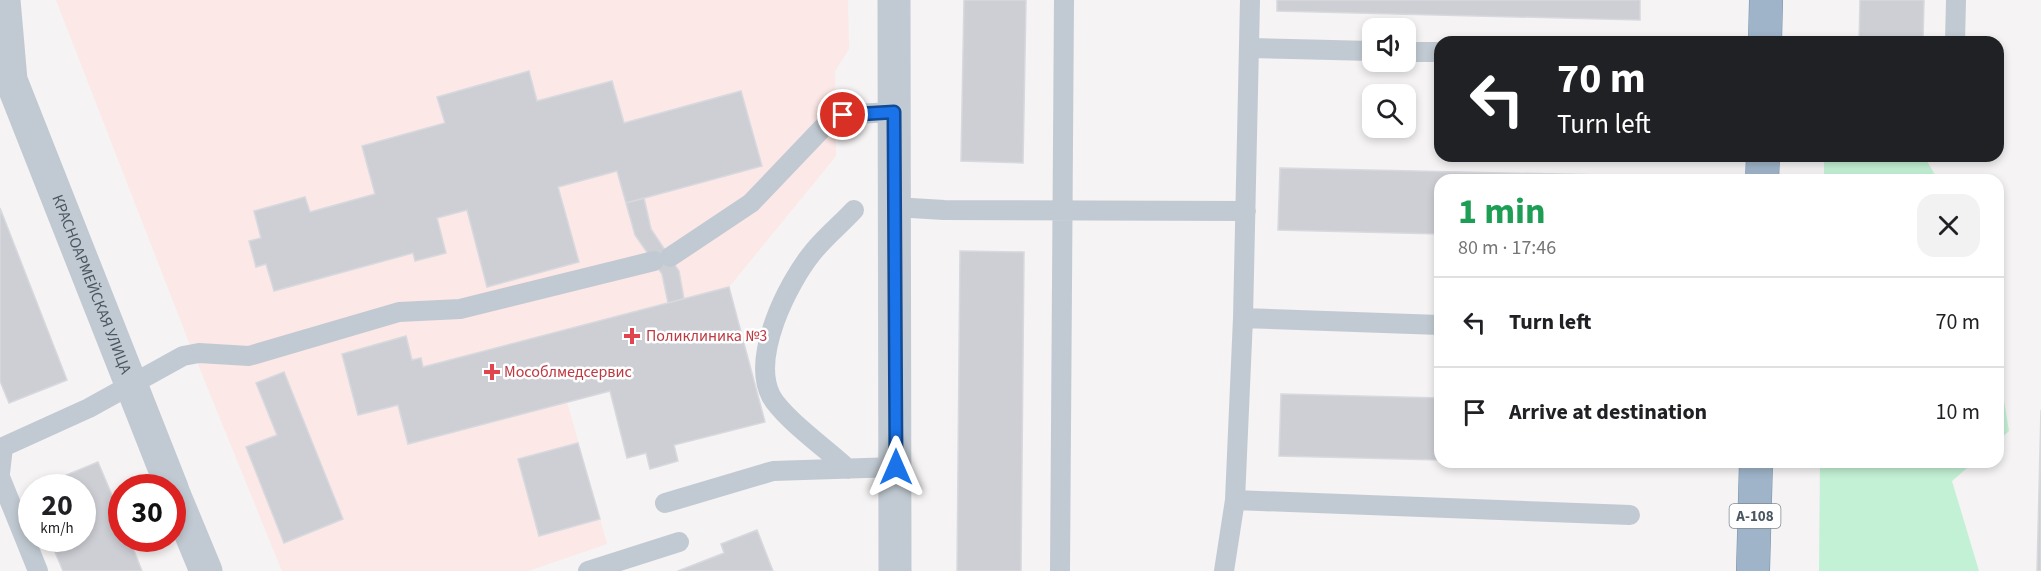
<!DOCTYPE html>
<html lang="en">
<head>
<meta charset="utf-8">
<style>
	:root { --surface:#fff; --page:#f2f2f2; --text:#202124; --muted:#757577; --line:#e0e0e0 }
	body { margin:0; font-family:"Source Sans 3",sans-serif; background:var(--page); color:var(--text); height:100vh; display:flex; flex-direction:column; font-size:22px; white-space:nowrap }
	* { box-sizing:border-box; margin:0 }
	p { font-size:20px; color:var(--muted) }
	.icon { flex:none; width:33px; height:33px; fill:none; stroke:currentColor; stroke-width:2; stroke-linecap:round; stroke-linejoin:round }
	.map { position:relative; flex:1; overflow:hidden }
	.drawer { position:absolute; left:1434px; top:174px; width:570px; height:294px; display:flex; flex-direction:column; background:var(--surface); border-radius:18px; box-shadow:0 3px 9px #0003 }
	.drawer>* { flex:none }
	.hud { position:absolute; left:1434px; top:36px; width:570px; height:126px; border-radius:18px; box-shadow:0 3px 9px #0003; background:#202124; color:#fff; overflow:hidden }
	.fabs { position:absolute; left:1362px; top:18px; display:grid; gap:12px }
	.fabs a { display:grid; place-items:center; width:54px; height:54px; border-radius:12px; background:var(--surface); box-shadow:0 3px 9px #0003; font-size:30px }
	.speed { position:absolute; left:18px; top:474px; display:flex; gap:12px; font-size:30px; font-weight:700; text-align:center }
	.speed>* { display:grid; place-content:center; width:78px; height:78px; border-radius:50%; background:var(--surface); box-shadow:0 3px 9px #0003; line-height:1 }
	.speed small { font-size:15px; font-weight:400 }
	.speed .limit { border:9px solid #d22; background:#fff; color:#111 }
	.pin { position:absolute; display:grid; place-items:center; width:51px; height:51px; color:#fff; margin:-26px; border:3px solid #fff; border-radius:50%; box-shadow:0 2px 6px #0007 }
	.me { position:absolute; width:66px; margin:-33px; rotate:0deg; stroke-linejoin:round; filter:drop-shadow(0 0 4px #0008) }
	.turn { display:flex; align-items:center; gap:21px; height:126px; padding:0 24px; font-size:27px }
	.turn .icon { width:78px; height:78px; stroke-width:2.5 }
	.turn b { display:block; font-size:42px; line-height:51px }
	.round { display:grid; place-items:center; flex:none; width:63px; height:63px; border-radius:18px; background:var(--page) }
	.overview { display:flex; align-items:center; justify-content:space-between; height:102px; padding:0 24px }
	h1 { font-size:36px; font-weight:700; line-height:45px; color:#1e9e55 }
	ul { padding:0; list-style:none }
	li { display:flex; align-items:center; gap:18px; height:90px; padding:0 24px; border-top:2px solid var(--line) }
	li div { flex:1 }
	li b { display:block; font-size:22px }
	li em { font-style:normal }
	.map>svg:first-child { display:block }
	.medical { fill:#fce8e6 }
	.green { fill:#c3f1d5 }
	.building { fill:#cdcfd5; stroke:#d7d9de; stroke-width:1.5 }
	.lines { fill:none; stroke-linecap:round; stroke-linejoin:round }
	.trunk-casing { stroke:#7690ad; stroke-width:34 }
	.service { stroke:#c1cad2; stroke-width:20 }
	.minor { stroke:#c1cad2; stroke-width:33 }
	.trunk { stroke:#9fb4c9; stroke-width:33 }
	.route-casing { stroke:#114b97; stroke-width:15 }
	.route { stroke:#1a73e8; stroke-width:10 }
	.health-dot { fill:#e0444e; stroke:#fff; stroke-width:2 }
	.labels { text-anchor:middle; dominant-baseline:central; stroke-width:5; stroke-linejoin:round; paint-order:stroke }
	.shield { fill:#fff; stroke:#808990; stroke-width:1.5 }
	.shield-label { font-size:15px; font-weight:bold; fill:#4a5661 }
	.street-label { font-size:16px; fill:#4a5661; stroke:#fff }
	.health-label { font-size:16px; fill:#be3a42; stroke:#fff; text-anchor:start }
</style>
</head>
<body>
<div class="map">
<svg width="2041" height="571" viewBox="0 0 2041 571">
	<rect width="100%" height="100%" fill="#f5f3f3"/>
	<path class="medical" d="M56,0h792l1,49 -14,22 1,85 -107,131 36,135 -91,23 4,16 -28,8 -4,-16 -19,5 -17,-67 -43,11 40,142 -79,27h-246l-95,-234z"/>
	<path class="green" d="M1824,156h100l14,24h-114z
		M1998,364l11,67 -11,10z
		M1820,462h154l-22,19 27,90h-160z"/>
	<path class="building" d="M964,0h62l-3,163 -62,-2z
		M1277,0h363v20l-363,-9z
		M1860,0h64l-1,42h-64z
		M529,71l8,30 75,-20 12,42 117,-32 21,75 -136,37 -9,-32 -59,16 21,75 -92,25 -20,-77 -30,8 9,35 -31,8 -2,-8 -139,38 -8,-27 -10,3 -7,-26 12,-3 -7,-27 51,-14 5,15 65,-18 -13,-48 83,-23 -8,-26z
		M1280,168l365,8v4h-205v54l-162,-4z
		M644,198l7,31 28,42 5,28 -16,4 -6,-29 -27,-39 -9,-32z
		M0,208l67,172 -58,23 -9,-22z
		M960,251l64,1 -3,319h-64z
		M729,287l36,135 -91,23 4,16 -28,8 -4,-16 -19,5 -17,-67 -202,53 -10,-39 -40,10 -16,-61 64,-18 6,24 9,-2 2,9z
		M284,372l59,147 -59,24 -38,-96 31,-12 -21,-52z
		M1281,394l159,4v62l-161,-4z
		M2041,410v161h-4z
		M578,443l22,76 -61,17 -21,-77z
		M98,462l24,57v19h7l13,33h-79l-14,-33h33v-50h-47z
		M1512,462h120v3z
		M757,530l16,41h-95l46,-18 -3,-9z"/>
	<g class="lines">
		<defs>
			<path id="trunk" d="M1765,42l1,-42
				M1762,180l1,-24
				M1753,571l3,-109"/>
		</defs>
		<use href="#trunk" class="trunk-casing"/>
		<path class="service" d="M1955,42l1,-42
			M1250,48l122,3
			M1406,52h34
			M895,207l49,3 302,1
			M670,257l81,-54 84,-88 59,-3
			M1243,318l197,7
			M848,469c-20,-19 -65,-51 -77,-73 -20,-39 16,-112 42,-144 12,-15 28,-28 41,-42
			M0,473l3,-26 86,-39 94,-52 16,-3 50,3 150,-44 61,-3 194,-48
			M0,477l38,94
			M1235,500l395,15
			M665,503l108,-32 123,-4
			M588,571l91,-29
			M1060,571l4,-571
			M1224,571l11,-71 8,-182 7,-318"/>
		<g class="minor">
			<path id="s1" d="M4,0l7,80 161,408"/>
			<path d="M894,0l1,571"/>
			<path d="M172,489l34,82"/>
		</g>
		<use href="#trunk" class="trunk"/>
	</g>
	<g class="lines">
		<defs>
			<path id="route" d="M843,115l51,-3 2,355"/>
		</defs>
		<use href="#route" class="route-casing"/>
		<use href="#route" class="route"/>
	</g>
	<g class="health-dot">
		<path d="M629 327h6v6h6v6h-6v6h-6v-6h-6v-6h6z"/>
		<path d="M489 363h6v6h6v6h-6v6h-6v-6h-6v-6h6z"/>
	</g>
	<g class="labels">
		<rect class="shield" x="1729.5" y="504" width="51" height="24" rx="4.5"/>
		<g class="shield-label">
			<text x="1755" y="516">А-108</text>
		</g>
		<g class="street-label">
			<text stroke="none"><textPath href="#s1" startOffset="300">КРАСНОАРМЕЙСКАЯ УЛИЦА</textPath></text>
		</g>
		<g class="health-label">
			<text x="646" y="336">Поликлиника №3</text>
			<text x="504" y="372">Мособлмедсервис</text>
		</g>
	</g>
</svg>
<div class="fabs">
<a><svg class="icon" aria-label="sound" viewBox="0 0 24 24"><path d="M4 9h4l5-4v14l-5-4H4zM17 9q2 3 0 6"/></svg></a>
<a><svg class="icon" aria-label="search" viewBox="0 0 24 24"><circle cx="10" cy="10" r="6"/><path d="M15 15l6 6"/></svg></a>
</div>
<div class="speed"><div>20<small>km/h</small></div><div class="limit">30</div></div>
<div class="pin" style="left:843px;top:115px;background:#d93025"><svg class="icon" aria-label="arrive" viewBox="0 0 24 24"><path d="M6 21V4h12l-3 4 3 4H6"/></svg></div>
<svg class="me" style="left:896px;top:467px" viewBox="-20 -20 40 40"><path d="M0-17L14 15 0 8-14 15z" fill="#1a73e8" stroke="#fff" stroke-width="4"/></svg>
<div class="hud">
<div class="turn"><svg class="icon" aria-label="left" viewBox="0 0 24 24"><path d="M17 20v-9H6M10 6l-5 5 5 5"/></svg><div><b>70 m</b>Turn left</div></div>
</div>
<section class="drawer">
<div class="overview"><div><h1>1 min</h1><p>80 m · 17:46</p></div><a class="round"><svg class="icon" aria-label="close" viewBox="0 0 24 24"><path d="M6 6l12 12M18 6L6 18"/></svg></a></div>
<ul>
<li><svg class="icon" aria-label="left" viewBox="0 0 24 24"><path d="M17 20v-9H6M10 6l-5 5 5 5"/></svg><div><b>Turn left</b></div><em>70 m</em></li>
<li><svg class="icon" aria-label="arrive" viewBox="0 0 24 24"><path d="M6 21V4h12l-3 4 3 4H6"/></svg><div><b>Arrive at destination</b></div><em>10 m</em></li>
</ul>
</section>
</div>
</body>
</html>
